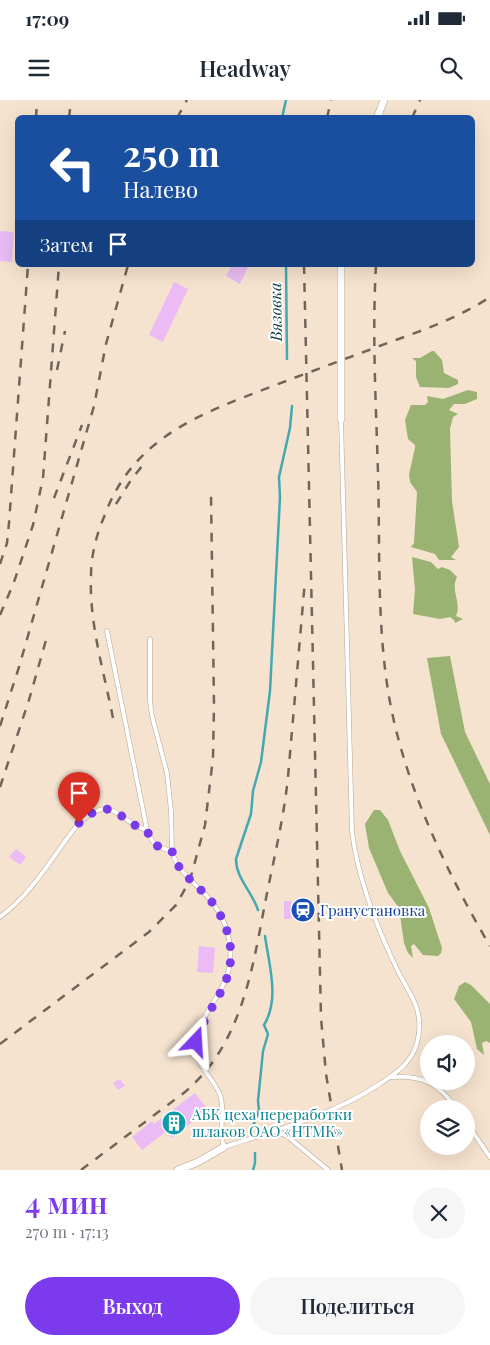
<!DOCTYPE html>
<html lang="ru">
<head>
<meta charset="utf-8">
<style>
	:root { --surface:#fff; --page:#f6f6f7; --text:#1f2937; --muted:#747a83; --accent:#7c3aed }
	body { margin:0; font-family:"Playfair Display",serif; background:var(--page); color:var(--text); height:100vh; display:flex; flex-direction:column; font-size:19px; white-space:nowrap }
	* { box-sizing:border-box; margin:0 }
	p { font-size:16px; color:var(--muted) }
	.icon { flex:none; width:28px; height:28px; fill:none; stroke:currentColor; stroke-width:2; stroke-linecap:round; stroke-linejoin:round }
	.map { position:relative; height:1070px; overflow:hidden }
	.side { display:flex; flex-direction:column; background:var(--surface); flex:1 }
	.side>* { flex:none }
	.top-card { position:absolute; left:15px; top:15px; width:460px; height:152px; border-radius:8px; box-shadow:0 5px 20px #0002; background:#1a4fa0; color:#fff; overflow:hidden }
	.fabs { position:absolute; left:420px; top:935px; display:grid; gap:10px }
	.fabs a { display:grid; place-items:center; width:55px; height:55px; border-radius:50%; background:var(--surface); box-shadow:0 5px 20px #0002; font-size:25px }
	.pin { position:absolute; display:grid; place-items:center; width:42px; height:42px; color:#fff; margin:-51px -21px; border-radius:50% 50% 50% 0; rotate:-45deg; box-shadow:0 0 5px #0007 }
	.pin .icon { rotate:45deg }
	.me { position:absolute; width:55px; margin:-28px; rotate:20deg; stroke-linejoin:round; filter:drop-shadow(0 0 4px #0008) }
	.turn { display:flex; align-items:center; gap:18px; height:105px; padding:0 25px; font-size:22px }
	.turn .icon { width:65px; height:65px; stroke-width:2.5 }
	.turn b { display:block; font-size:35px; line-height:42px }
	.then { display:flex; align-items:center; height:48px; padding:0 25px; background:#0003; gap:10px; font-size:19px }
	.round { display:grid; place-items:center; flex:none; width:52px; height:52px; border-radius:26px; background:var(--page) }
	.headline { display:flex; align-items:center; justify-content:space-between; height:85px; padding:0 25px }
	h1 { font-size:30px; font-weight:600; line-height:38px; color:var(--accent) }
	.button { display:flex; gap:10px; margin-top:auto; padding:10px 25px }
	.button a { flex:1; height:58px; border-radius:30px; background:var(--accent); color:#fff; font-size:20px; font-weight:600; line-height:58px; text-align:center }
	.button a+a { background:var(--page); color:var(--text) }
	.status { display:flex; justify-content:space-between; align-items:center; height:35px; padding:0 25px; background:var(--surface); direction:ltr }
	.status svg { height:14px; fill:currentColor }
	header { display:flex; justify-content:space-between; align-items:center; height:65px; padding:0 25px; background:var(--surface); font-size:22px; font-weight:600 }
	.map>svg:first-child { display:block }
	.forest { fill:#9bb372 }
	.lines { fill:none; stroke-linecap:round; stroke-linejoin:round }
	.stream { stroke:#44a8b2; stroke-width:2.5 }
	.building { fill:#eabbf4 }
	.lane-casing { stroke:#b4a390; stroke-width:5 }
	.street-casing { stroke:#b4a390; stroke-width:8 }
	.lane { stroke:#fff; stroke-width:4 }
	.street { stroke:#fff; stroke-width:7 }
	.rail { stroke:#71655a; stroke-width:2.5; stroke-dasharray:9 9; stroke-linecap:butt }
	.route { stroke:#7c3aed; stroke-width:9; stroke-dasharray:0 16.2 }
	.labels { text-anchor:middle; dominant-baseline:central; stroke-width:4; stroke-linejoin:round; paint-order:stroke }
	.transit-label { font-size:15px; fill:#164399; stroke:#fff; text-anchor:start }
	.culture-label { font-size:15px; fill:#0d838f; stroke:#fff; text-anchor:start }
	.water-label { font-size:16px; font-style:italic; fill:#0a3a3e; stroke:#fff }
</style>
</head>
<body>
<div class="status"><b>17:09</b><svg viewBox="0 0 49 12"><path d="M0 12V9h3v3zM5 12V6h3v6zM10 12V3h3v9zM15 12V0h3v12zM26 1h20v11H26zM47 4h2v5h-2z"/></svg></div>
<header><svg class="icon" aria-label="menu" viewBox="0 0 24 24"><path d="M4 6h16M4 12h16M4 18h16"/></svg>Headway<svg class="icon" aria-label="search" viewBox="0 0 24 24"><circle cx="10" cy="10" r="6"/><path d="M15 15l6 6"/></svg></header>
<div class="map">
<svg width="490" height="1070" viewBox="0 0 490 1070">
	<rect width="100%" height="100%" fill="#f6e3cf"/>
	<path class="forest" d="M432,251h2l8,9 2,13 14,7v4l-9,4 -29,-1 -4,-10v-16l-4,-3h8z
		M468,290l9,2v7l-12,5h-11l-5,6 9,4 -5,3 -3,12 2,72 7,46 -8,10 5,3h-17l-4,-6 -24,-7 3,-4 3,-51 -7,-10 -1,-8 6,-26v-3l-7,-6 -3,-19 6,-15h14l3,-3 -1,-6 16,3z
		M412,457l19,5 7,7 4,-2 8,3 7,7c-7,14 5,25 -1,39l7,3 -8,4 -1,-3 -4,-3 -10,2 -27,-5 2,-25z
		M450,556l15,76 25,52v51l-49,-101 -14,-76z
		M374,710h6l8,10 12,31 29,57 13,40 -1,5 -3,3 -15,-1 -9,-11 -3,2 2,12 -5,-5 -4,-10 -5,-35 -11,-15 -19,-45 -4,-24z
		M465,882l6,3 19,19v39l-4,-2 -4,2 2,12 -7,-6 -6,-27 -17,-23 5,-13z"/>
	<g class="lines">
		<path class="stream" d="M282,18l4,-18
			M286,165l1,94
			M258,810c-6,-19 -22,-31 -22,-51l15,-45 2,-23 8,-29 9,-71 10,-194 -1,-20 11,-49 2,-22
			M253,1026l6,-16 -1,-9 5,-50 5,-17 -4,-9c16,-26 5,-60 1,-89
			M253,1070l2,-7v-10"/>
	</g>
	<path class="building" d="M0,131l14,1 -2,30 -12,-1z
		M232,165h17l-9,19 -14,-8z
		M174,182l14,7 -25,53 -14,-7z
		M16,749l10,8 -6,8 -11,-8z
		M284,801h7v18h-7z
		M199,846l16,2 -2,25 -16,-1z
		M120,979l5,7 -7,4 -5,-7z
		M195,993l13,17 -36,28 -5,-7 -25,19 -10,-13 20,-16 2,3z"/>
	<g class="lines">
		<defs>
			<path id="lane" d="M107,531l40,199
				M150,539v62l2,15 15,57 4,38 1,40
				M0,817c36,-27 52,-61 79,-94 35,-32 39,0 68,7 5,14 11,18 25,21 4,19 21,30 34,44 13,14 22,32 24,51 5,43 -28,58 -33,95 -4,27 18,35 24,57 4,17 -3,33 3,49 53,-17 110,-32 157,-64 9,-6 19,-12 26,-21 12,-14 15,-36 10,-53 -5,-15 -16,-30 -22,-44 -20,-42 -37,-87 -43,-133l-11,-413
				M391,977c32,-2 47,6 66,32
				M466,1022l24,35
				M274,1031l13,5 41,34"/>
			<path id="street" d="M377,18l7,-18
				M341,319v-154
				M178,1070l20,-8 26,-15"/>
		</defs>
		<use href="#lane" class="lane-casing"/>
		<use href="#street" class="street-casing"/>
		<use href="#lane" class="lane"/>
		<use href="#street" class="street"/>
		<path class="rail" d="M36,18l1,-18
			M69,18l2,-18
			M177,18l10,-18
			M327,18l4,-18
			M412,18l8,-18
			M304,165l17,753 5,56 16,96
			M376,165c-4,69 0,139 2,208 2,70 -1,142 9,211 13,91 57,184 103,262
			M57,270l8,-39
			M54,398l28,-73
			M116,404l15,-24 15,-19
			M0,464l7,-21 2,-20 19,-258
			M0,515l14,-33 19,-57 10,-47 16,-213
			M113,618c-9,-46 -24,-95 -22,-142 0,-20 5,-40 13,-59 29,-80 96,-103 169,-131 39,-15 78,-29 117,-44 34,-12 70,-25 100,-45
			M0,626l19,-59 75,-261 12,-62 22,-79
			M0,687l29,-87 19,-67
			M0,944l149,-112 27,-27 14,-25 15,-55 8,-67 1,-53 -3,-211
			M81,1070l104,-78c59,-50 68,-128 82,-199 8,-39 17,-77 21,-116l17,-197"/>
	</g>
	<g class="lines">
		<path class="route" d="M79,723c35,-32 39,0 68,7 5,15 11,18 25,21 4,18 19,29 32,42 18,18 30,46 26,72 -4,29 -27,49 -34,77"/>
	</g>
	<defs>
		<symbol id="station-disc" viewBox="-11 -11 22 22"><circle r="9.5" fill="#1a4fb4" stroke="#fff"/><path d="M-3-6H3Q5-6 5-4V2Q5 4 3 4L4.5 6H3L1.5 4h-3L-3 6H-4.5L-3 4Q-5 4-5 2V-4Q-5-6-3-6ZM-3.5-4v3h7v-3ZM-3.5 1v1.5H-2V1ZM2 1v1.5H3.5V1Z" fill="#fff"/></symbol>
		<symbol id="building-disc" viewBox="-11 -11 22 22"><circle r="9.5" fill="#0f9aa8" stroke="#fff"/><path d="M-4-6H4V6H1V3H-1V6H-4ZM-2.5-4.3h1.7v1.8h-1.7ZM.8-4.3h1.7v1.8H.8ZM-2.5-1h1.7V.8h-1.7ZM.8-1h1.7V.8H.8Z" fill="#fff"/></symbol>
	</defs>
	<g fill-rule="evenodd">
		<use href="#station-disc" x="289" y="796" width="28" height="28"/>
		<use href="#building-disc" x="160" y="1009" width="28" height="28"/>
	</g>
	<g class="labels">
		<g class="transit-label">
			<text x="320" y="810">Гранустановка</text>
		</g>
		<g class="culture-label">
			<text x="192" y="1014">АБК цеха переработки<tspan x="192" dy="17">шлаков ОАО «НТМК»</tspan></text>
		</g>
		<g class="water-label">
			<text transform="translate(275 212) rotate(-91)">Вязовка</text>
		</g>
	</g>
</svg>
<div class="fabs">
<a><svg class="icon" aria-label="sound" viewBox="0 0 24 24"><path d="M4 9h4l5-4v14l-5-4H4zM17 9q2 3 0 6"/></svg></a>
<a><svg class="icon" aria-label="layers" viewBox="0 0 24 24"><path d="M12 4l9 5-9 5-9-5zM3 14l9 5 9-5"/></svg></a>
</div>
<div class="pin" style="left:79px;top:723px;background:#d93025"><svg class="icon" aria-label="arrive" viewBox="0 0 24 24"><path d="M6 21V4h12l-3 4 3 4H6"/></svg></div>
<svg class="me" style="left:196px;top:942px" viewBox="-20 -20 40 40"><path d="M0-17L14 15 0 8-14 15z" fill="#7c3aed" stroke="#fff" stroke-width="4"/></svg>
<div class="top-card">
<div class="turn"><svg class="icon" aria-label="left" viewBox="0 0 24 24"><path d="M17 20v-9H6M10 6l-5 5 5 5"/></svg><div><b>250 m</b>Налево</div></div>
<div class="then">Затем<svg class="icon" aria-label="arrive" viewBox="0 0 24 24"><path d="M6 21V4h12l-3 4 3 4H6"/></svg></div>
</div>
</div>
<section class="side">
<div class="headline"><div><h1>4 мин</h1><p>270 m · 17:13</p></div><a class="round"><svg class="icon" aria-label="close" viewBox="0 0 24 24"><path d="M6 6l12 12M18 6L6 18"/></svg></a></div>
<div class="button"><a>Выход</a><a>Поделиться</a></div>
</section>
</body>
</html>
